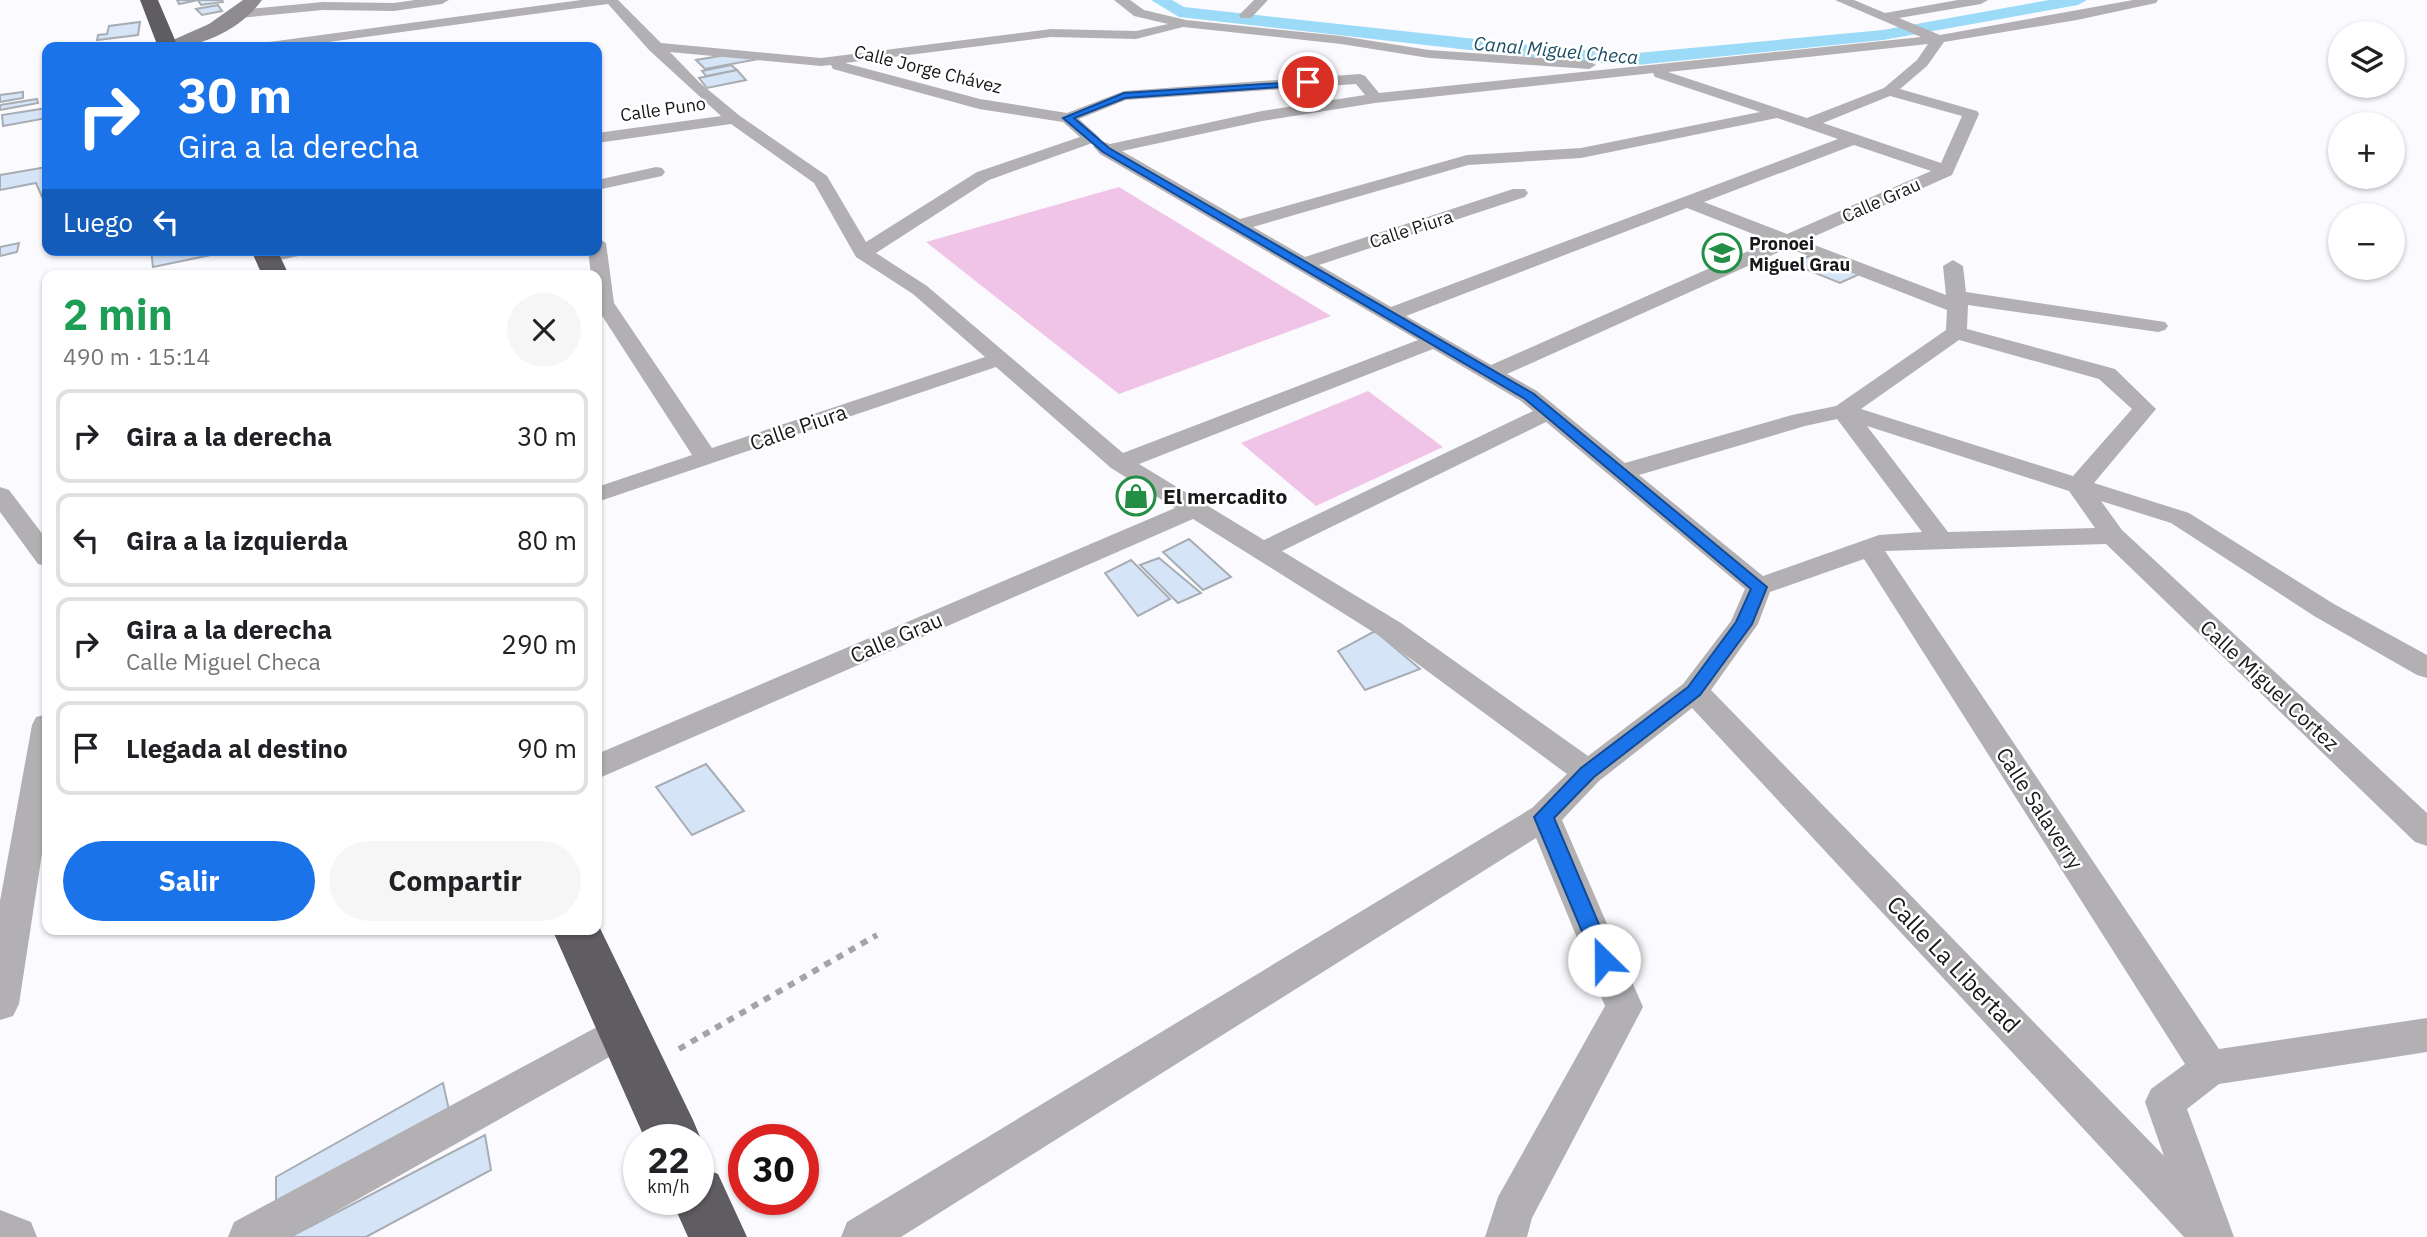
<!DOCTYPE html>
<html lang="es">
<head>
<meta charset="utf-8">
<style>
	:root { --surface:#fff; --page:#f6f6f6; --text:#202124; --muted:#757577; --line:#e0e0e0; --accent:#1a73e8 }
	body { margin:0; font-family:"IBM Plex Sans",sans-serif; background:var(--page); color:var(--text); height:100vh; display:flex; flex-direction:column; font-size:26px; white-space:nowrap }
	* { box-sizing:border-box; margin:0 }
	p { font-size:23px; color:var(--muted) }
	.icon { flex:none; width:38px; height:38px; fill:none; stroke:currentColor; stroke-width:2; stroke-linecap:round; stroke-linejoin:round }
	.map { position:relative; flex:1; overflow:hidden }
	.side { position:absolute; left:42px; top:270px; width:560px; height:665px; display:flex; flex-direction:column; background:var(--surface); border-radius:14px; box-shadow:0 2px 5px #0004 }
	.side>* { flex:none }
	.top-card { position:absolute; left:42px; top:42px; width:560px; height:214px; border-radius:14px; box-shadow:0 2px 5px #0004; background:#1a73e8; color:#fff; overflow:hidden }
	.tools { position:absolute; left:2328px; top:21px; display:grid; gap:14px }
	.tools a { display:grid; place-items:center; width:77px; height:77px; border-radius:50%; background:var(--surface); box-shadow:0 2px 5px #0004; font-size:35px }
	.speed { position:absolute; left:623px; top:1124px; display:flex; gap:14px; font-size:35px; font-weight:700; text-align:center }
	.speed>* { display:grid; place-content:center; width:91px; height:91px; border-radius:50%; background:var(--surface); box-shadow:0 2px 5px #0004; line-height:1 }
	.speed small { font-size:18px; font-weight:400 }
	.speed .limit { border:10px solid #d22; background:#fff; color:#111 }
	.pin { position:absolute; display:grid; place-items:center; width:60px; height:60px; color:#fff; margin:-30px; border:4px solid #fff; border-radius:50%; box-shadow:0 2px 7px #0007 }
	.me { position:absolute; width:77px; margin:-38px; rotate:337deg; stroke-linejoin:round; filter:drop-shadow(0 0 5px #0008) }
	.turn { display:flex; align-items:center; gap:24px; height:147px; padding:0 21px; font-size:32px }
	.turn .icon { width:91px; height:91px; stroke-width:2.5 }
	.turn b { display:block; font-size:49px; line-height:60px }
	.then { display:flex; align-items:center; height:66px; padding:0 21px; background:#0003; gap:14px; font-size:26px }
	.round { display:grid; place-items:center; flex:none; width:74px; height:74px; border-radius:37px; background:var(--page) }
	.overview { display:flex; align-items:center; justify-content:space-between; height:119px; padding:0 21px }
	h1 { font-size:42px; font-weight:700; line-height:52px; color:#1e9e55 }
	.primary-button { display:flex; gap:14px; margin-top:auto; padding:14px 21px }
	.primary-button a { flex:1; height:80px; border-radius:42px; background:var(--accent); color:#fff; font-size:28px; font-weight:700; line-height:80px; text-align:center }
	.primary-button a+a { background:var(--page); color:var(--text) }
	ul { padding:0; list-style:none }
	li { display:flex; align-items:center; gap:21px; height:94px; margin:0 14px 10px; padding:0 7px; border:4px solid var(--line); border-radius:14px }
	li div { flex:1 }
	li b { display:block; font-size:26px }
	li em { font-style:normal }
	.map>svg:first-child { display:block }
	.green { fill:#f0c4e7 }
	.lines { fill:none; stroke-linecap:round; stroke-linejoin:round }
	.canal { fill:#9cdbf8; fill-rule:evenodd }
	.building { fill:#d5e4f7; stroke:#a8adb3; stroke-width:2 }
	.path { stroke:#a4a4a7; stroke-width:6; stroke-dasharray:7 7; stroke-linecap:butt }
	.street { fill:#b2b0b3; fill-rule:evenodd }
	.secondary { fill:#8e8c90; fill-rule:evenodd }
	.highway { fill:#5f5c62; fill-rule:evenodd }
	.route { fill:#1a73e8; stroke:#114b97; stroke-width:2 }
	.labels { text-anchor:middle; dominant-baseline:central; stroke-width:5; stroke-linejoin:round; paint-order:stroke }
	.far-street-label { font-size:18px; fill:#18181b; stroke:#fff }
	.far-poi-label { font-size:18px; font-weight:bold; fill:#18181b; stroke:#fff; text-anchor:start }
	.far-water-label { font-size:19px; font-style:italic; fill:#1b4e62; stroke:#fff }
	.street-label { font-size:21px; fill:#18181b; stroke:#fff }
	.poi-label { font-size:21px; font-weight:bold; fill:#18181b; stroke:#fff; text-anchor:start }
	.near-street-label { font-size:24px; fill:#18181b; stroke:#fff }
</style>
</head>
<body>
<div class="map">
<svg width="2427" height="1237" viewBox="0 0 2427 1237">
	<rect width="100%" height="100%" fill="#fbfbff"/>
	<path class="green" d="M1119,187l212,129 -212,78 -193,-152z
		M1368,391l75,56 -127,59 -75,-63z"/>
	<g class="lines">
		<path class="canal" d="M1151,0h21l12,7 382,42 71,4 246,-23 166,-30h38l-9,5 -195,35 -246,25 -71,-4 -387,-44z"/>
	</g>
	<path class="building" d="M177,0h45l1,2 -22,3 -3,-5 -19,4z
		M218,5l4,6 -20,4 -6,-6z
		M140,22l-2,13 -41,5 1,-5 9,-1 2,-8z
		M732,54l32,4 -59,11 -9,-9z
		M731,65l6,5 -31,6 -4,-5z
		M737,70l9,10 -39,8 -8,-10z
		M23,92v6l-23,4v-7z
		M37,99l1,4 -38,7v-5z
		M47,108v10l-44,8 -1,-11z
		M47,167v41l-11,-25 -36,7v-15z
		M19,243l-2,9 -17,4v-9z
		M151,250h59l1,5 -58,12z
		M1813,254l49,19 -22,10 -47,-19z
		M1189,539l42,38 -28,13 -40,-38z
		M1159,558l42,35 -23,10 -38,-38z
		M1131,560l39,39 -32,17 -33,-43z
		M1375,631l45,38 -55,21 -27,-39z
		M706,764l38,47 -52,24 -36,-48z
		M443,1083l6,27 -173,99v-32z
		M485,1135l6,35 -125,67h-76z"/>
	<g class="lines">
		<path class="path" d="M679,1049l198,-114"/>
		<path class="street" d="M415,0h34l-7,4 -48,7 -71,-1 -84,8 -7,-4 7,-4 84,-8 71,1z
			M581,0h37l43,43 160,15 230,-29 85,2 32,-7 -34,-8 -20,-16h16l14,10 42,10 155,16 88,14 160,11 7,4 -7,4 -160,-11 -88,-14 -158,-17 -47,12 -85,-2 -206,26 135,36 87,14 57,-22 236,-17 5,2 14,17 542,-56 -86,-37h19l31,13 73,-13h30l-7,4 -82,14 41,17 193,-35h25l-2,3 -79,17 -133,22 -17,24 -27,23 77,22 2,3 -27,61 -148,66 142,54 -3,-29 10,-6 10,6 3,26 199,30 3,4 -3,4 -7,2 -190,-27 -1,24 148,40 41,40 -62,74 95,30 145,91 93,51v23l-10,-3 -103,-59 -143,-93 -70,-22 21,29 305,283v33l-12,-4 -309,-298 -221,7 334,498 208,-31v34l-208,32 -32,25 47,128h-50l-492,-529 -93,73 -37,39 81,187 -111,211 -5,19h-42l13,-40 107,-191 -69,-168 -635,399h-60l6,-15 685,-414 35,-34 -186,-137 -188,-118 -596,260v-25l578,-246 -64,-40 -115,-101 -399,135v-15l95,-32 -95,-147v-33h-6l-3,-25h9v-13l9,6 8,60 98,145 273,-91 -72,-63 -57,-37 -42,-74 -83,-59 -134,19v-10l124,-17 -72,-66 -41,-46 -316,43h-37l7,-4zM1928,44l-11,16 -33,28 -77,30 -139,-46zM670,52l151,14 10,-1 2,4 146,40 84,13 17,15 -103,35 -111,70 -39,-66 -87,-60 -40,-33zM1653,73l2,4 105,35 -179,36 -114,7 -227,64 -118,-68 140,-30 113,-18zM1356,84l9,11 -103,16 -152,33 -9,-3 -8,5 7,8 318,186 -295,113 -196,-167 -51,-33 113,-73 109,-39 2,-3 -21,-19 47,-19zM1890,96l72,20 -21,47 -118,-40zM1777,118l61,21 -447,168 -72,-42 206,-68 3,-4 -3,-4h-12l-208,68 -52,-30 215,-62 113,-7zM1854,145l77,26 -144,63 -83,-32zM1687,208l84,33 -280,124 -85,-49zM1788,248l159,62 -1,20 -110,76 -44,9 -167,48 -88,-72 -30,-17zM1959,340l140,39 33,30 -59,67 -212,-67zM1433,349l88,52 12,10 -269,129 -125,-76zM1837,419l85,113 -43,3 -116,41 -124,-101 166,-49zM1546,422l199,167 -14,32 -48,63 -95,72 -187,-133 -119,-72zM1867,426l202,65 26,37 -147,4zM1864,559l321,505 -34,25 -6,13 19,54 -453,-466 47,-66 12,-32z
			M1254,0h14l-17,18h-10l-2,-3z
			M656,167l6,1 3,4 -3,4 -65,14v-10z
			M272,250h37l-2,4 -40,9 -10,-6 3,-4z
			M0,487l9,3 38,50v26l-9,-2 -38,-52z
			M47,714v107l-28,183 -6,12 -13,4v-119l32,-176 4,-8z
			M623,1013l13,5 6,12 -6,12 -345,195h-63l6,-15z
			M0,1210l31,12 6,15h-37z"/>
		<path class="secondary" d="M243,0h19c-22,30 -63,49 -99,47l3,-4 43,-19z"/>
		<path class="highway" d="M140,0h18l20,47h-20z
			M251,250h26l12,25h-27z
			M597,922l96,198 8,19 -3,6v-6h-53l-93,-210h45z
			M698,1166l20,8 29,63h-59l-17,-38h27z"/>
	</g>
	<path class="route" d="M1311,81l-3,4 -183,13 -51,20 35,30 425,246 233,193 -15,37 -52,71 -106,82 -40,41 60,142 -3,6 -7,3 -7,-3 -3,-6 -60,-143 47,-49 107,-81 48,-65 15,-33 -226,-190 -422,-247 -40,-34 61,-25z"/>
	<defs>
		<symbol id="school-ring" viewBox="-11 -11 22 22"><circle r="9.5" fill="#fff" stroke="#238e45" stroke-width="1.5"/><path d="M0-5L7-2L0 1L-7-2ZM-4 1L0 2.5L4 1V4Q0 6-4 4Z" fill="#238e45"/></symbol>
		<symbol id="shop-ring" viewBox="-11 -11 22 22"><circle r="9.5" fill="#fff" stroke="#238e45" stroke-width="1.5"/><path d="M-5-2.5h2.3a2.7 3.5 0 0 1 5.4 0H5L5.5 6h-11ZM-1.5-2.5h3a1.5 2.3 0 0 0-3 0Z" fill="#238e45"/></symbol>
	</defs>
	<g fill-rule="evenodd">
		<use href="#school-ring" x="1700" y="231" width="44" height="44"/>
		<use href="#shop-ring" x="1114" y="474" width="44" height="44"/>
	</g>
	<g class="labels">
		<g class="far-street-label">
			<text transform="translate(928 69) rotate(14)">Calle Jorge Chávez</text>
			<text transform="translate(663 109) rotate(-8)">Calle Puno</text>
			<text transform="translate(1881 200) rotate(-24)">Calle Grau</text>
			<text transform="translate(1411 229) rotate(-18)">Calle Piura</text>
		</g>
		<g class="far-poi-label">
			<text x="1749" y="243">Pronoei<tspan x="1749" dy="21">Miguel Grau</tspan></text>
		</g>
		<g class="far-water-label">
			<text transform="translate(1556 50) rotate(5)">Canal Miguel Checa</text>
		</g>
		<g class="street-label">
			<text transform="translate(798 427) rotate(-19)">Calle Piura</text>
			<text transform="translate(896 637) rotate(-23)">Calle Grau</text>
			<text transform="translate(2270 685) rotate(43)">Calle Miguel Cortez</text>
			<text transform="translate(2040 808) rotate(57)">Calle Salaverry</text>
		</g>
		<g class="poi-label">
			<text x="1163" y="496">El mercadito</text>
		</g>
		<g class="near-street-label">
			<text transform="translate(1954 964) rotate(46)">Calle La Libertad</text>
		</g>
	</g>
</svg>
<div class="tools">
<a><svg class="icon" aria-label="layers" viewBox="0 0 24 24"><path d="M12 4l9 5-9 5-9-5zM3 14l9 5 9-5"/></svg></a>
<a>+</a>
<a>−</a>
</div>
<div class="speed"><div>22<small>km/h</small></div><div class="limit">30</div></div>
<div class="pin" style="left:1308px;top:82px;background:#d93025"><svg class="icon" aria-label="arrive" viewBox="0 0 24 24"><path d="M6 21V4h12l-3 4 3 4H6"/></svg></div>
<svg class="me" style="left:1604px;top:960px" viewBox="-20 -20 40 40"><circle r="19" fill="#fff"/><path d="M0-13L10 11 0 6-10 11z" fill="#1a73e8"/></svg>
<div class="top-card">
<div class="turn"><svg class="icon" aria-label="right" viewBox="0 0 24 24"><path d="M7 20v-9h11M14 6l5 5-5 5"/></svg><div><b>30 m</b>Gira a la derecha</div></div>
<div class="then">Luego<svg class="icon" aria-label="left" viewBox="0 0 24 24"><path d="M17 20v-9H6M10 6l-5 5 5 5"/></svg></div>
</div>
<section class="side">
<div class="overview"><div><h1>2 min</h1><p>490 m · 15:14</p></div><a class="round"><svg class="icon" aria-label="close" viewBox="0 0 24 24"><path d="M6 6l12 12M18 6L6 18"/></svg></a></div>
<ul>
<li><svg class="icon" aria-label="right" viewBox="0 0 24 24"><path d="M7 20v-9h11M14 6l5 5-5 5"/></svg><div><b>Gira a la derecha</b></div><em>30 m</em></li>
<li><svg class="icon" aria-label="left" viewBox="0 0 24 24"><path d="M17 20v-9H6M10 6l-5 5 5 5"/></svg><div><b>Gira a la izquierda</b></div><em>80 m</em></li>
<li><svg class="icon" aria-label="right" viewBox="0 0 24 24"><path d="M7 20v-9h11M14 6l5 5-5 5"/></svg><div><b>Gira a la derecha</b><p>Calle Miguel Checa</p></div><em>290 m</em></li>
<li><svg class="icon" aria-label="arrive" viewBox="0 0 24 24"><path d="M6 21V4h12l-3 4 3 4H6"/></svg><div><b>Llegada al destino</b></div><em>90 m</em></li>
</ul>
<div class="primary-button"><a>Salir</a><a>Compartir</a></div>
</section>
</div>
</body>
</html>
